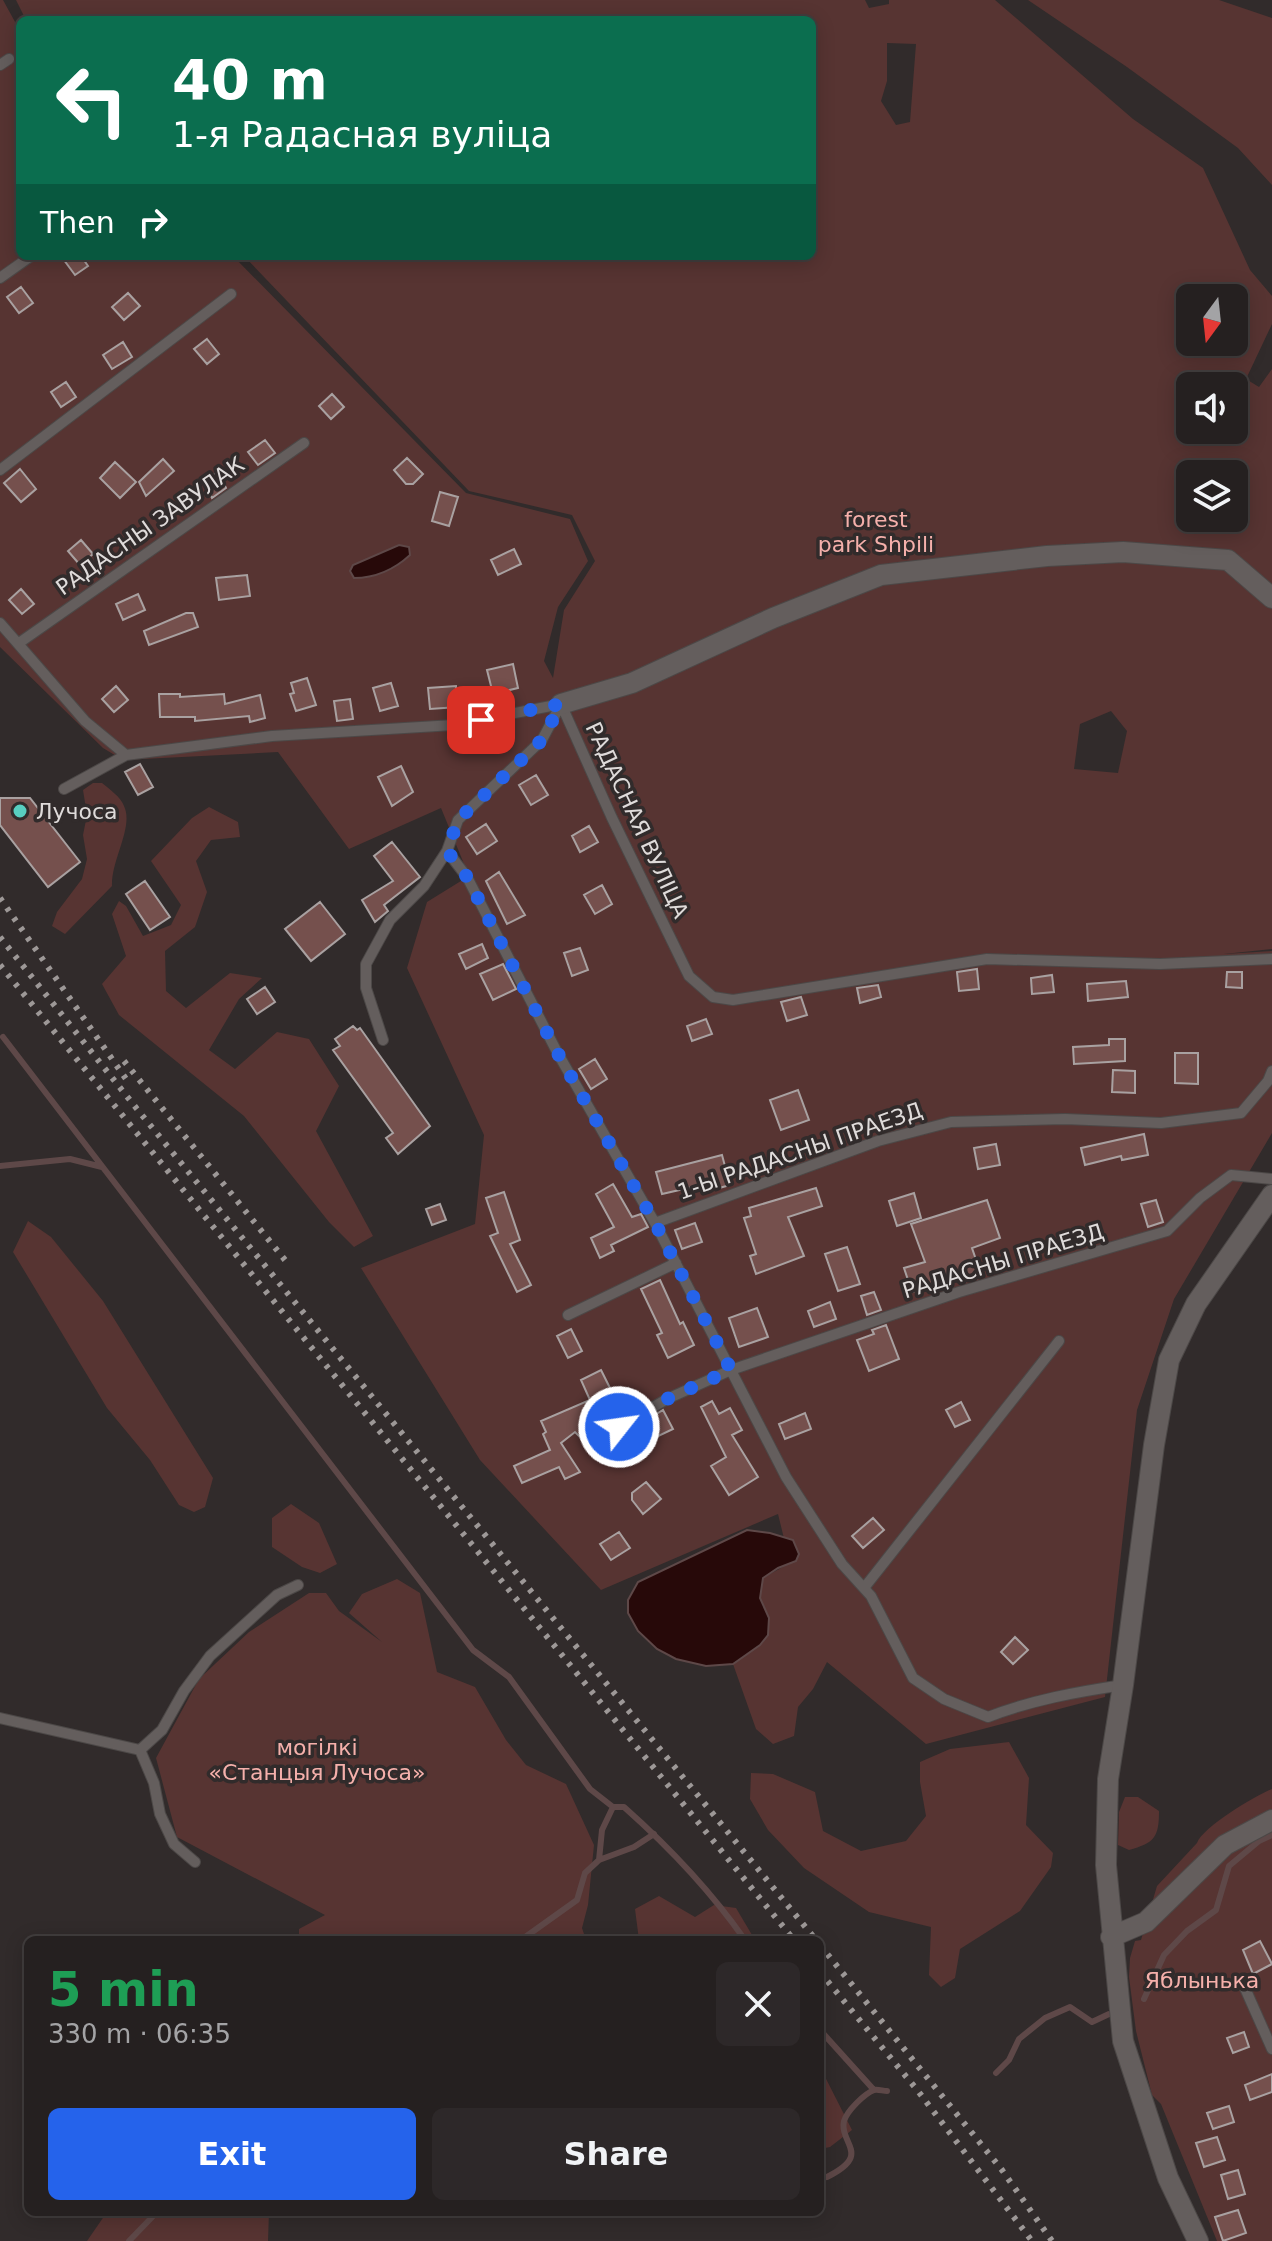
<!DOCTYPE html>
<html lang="en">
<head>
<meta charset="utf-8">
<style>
	:root { --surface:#252020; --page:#2d2829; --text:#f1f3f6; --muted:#a3a3a5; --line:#423e3e; --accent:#2563eb }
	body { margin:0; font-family:"DejaVu Sans",sans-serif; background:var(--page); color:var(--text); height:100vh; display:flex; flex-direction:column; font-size:30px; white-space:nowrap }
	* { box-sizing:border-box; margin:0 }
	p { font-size:26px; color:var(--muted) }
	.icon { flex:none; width:44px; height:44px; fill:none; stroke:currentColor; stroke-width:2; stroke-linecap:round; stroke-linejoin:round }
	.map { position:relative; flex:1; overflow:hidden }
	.panel { position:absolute; left:24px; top:1936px; width:800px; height:280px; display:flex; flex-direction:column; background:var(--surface); border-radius:12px; box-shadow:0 4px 20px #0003,0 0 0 2px var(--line) }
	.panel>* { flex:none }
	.guide { position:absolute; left:16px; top:16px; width:800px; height:244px; border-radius:12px; box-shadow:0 4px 20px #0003,0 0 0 2px var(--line); background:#0b6e4f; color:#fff; overflow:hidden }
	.needle { width:52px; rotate:195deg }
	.controls { position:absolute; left:1176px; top:284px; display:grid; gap:16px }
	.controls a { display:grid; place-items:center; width:72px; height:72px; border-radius:12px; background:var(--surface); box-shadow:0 4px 20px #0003,0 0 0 2px var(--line); font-size:40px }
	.pin { position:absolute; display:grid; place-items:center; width:68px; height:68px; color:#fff; margin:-34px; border-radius:16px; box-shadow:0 4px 12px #0006 }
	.me { position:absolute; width:88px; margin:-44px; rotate:60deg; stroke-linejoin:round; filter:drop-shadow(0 0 6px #0008) }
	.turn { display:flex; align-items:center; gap:28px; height:168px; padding:0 24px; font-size:36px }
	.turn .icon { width:104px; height:104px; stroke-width:2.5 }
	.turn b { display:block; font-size:56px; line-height:68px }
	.then { display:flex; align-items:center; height:76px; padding:0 24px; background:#0003; gap:16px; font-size:30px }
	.round { display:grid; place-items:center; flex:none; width:84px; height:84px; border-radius:12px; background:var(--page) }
	.overview { display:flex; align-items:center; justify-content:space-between; height:136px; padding:0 24px }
	h1 { font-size:48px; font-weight:800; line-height:60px; color:#1e9e55 }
	.primary-button { display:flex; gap:16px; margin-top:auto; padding:16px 24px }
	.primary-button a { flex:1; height:92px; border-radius:12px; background:var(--accent); color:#fff; font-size:32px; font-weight:800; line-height:92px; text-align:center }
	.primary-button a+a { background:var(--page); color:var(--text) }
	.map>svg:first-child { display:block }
	.green { fill:#573432; fill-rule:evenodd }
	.water { fill:#270909; stroke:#5e4848; stroke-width:2 }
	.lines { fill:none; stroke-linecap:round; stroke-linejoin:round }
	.stream { stroke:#5e4848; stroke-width:6 }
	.building { fill:#75504d; stroke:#a9a1a1; stroke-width:2 }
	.service-casing { stroke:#4c4847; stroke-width:12 }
	.minor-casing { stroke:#4c4847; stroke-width:22 }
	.service { stroke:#645e5d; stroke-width:10 }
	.minor { stroke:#645e5d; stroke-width:20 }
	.rail { stroke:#9d9897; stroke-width:6; stroke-dasharray:4 8; stroke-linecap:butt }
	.route { stroke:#2563eb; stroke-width:14; stroke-dasharray:0 25.2 }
	.poi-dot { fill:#58cec0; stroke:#312b2b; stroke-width:3 }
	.labels { text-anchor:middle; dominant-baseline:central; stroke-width:7; stroke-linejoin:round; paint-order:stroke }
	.park-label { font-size:22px; fill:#f5b0ab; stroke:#312b2b }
	.street-label { font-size:22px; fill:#dfdbda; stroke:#312b2b }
	.poi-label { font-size:22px; fill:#dfdbda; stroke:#312b2b; text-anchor:start }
</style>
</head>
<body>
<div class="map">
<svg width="1272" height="2241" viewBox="0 0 1272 2241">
	<rect width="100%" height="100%" fill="#312b2b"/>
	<path class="green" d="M0,0h3l17,31v225h213l233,237 104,26 18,42 -30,46 -14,54 9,17 11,-68 31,-49 -23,-46 -103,-24 -225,-235h568v-236h-786l-10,-20h849l4,8 20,-4v-4h106l138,119 70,49 47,102 22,26v28l-26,55 13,8 13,-18v580l-48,5 48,-3v182l-98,166 -37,111 -32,287 -179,47 -99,-82 -14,27 -15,18 -4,29 -21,8 -17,-15 -23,-65 27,-19 9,-27 -9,-20 3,-20 27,-15 -12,-49 -177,76 -121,-130 -119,-192 114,-44 9,-89 -77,-167 20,-66 42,-26 -28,-68 -92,41 -71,-97 -155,8 -20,-12 -103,-101zM887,43l29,1 -6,78 -14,3 -15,-24 6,-20zM1190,298h44v44h-44zM1190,386h44v44h-44zM1190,474h44v44h-44zM1111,711l16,20 -9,42 -44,-4 6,-45z
		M1028,0h191l53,18v167l-34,-37 -111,-81z
		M93,783h9c7,6 19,14 22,23 10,21 -13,54 -12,80l-47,48 -13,-8 5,-14 25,-33 5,-20 -4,-24 4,-20 -4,-25z
		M209,807l29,15 2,15 -29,3 -15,21 11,31 -12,35 -30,24 1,40 20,17 44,-35 32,5 -23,21 -30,51 26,19 42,-37 32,7 30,47 -23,45 57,105 -19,11 -25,-25 -85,-106 -125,-101 -17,-31 24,-28 -14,-42 7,-13 7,5 17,30 28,-11 10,-20 -30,-44 41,-43z
		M28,1221l23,16 52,64 110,177 -8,29 -11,5 -15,-7 -29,-45 -43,-52 -94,-156z
		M291,1504l28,19 18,41 -17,9 -18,-6 -30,-20v-29z
		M397,1579l23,14 17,79 38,15 31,53 20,25 40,19 28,61 -6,60 -6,23 4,12h-287v-11l26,-14 -148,-78 -21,-79 43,-79 50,-47 60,-39h17l13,18 43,31 -33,-29 13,-19z
		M1009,1742l20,36 -3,47 27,28 -2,14 -31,44 -60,38 -5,29 -14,9 -12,-12 2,-48 -62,-15 -65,-44 -36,-38 -18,-31 1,-26 22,1 42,18 8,39 38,20 45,-10 20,-25 -6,-34v-20l30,-13z
		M1272,1789v452h-55l-56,-137 -9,-9 -16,-64 -7,-54 1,-19 5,-17 6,-1 16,-54 40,-43c6,-16 57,-47 75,-54z
		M1125,1797h13l21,14c0,27 -5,32 -30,39l-11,-5 1,-33z
		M659,1896l36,21 19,-12 22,3 19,32h-116l-4,-31z
		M820,2067l32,63 -22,17 -10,2z
		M107,2212h162l-1,29h-181z"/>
	<path class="water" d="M399,545l10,2 1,8c-15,14 -35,23 -56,23l-4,-7 3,-6z
		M747,1530l23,3 23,7 6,14 -3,7 -18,7 -15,10 -3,20 9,20 -1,17 -8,10 -27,19 -27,2 -30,-7 -19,-10 -19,-18 -10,-18v-13l10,-18z"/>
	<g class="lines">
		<path class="stream" d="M3,1037l470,613 36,27 81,112 23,18h11c45,40 86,83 121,133
			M0,1166l70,-7 32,8
			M599,1860l35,-13 20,-13
			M521,1940l56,-40 8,-27 14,-13 3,-30 11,-23
			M1144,1999l20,-44 23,-24 29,-21 13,-44 30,-25 13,-6
			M820,2030l54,60
			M996,2073l13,-13 10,-21 26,-21 25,-11 22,15 17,-8
			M827,2177c46,-23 12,-33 17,-56 3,-10 20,-27 30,-31 4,-1 9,1 13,1
			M129,2241l28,-29"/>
	</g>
	<path class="building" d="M61,256h20l7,10 -13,9z
		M21,287l12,16 -14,10 -12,-16z
		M128,293l12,13 -16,14 -12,-13z
		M207,339l12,15 -12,10 -13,-15z
		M123,342l9,15 -20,12 -9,-14z
		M66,382l10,15 -15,10 -10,-15z
		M332,394l12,13 -13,12 -12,-13z
		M265,440l10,13 -17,12 -10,-13z
		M407,458l16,16 -10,10h-7l-12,-14z
		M163,459l11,12 -28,25 -7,-14z
		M115,462l21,20 -16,16 -20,-20z
		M20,469l16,20 -15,13 -17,-19z
		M218,472l8,16 -14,10 -9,-19z
		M440,492l18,5 -9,29 -17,-5z
		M81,540l12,14 -13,11 -12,-14z
		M514,549l7,15 -23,11 -7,-15z
		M247,575l3,21 -31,4 -3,-22z
		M21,589l13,15 -12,10 -13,-14z
		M138,594l7,16 -22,10 -7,-16z
		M186,613h7l5,14 -49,18 -5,-14z
		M513,664l5,24 -25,6 -6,-24z
		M307,678l9,27 -20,6 -6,-17 4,-1 -3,-10z
		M391,683l7,23 -18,5 -7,-23z
		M116,686l12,14 -14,12 -12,-13z
		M456,686l2,21 -28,2 -2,-21z
		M159,694h21v3l44,-3 1,10 35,-9 5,23 -15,4 -1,-6 -54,5v-4h-35z
		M350,699l3,20 -16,2 -3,-20z
		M140,764l13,23 -15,8 -13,-23z
		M401,766l12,26 -21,14 -14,-29z
		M536,775l12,20 -17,10 -12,-20z
		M0,798h30l50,64 -32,25 -48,-62z
		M486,824l11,17 -20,13 -11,-17z
		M589,826l9,16 -18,10 -8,-16z
		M392,842l28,35 -36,28 4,6 -13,11 -13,-22 31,-19 -19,-25z
		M499,872l26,43 -18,9 -21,-43z
		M145,881l25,36 -20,13 -24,-36z
		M602,885l10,19 -17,10 -11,-19z
		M320,902l25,32 -34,27 -26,-32z
		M482,944l6,14 -22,11 -7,-15z
		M580,948l8,22 -16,6 -8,-23z
		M503,964l13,25 -23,11 -13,-26z
		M977,969l2,20 -20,2 -2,-19z
		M1227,972h15v16l-16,-1z
		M1052,975l2,17 -22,2 -1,-16z
		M1126,981l2,16 -40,4 -1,-17z
		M878,985l3,12 -21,6 -3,-15z
		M265,987l10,15 -18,12 -10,-15z
		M801,997l6,18 -20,6 -6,-19z
		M706,1019l6,15 -20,7 -5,-15z
		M353,1026l4,4 3,-2 70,98 -32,28 -12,-16 7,-5 -60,-83 7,-4 -5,-7z
		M1109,1039h16v22l-51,3 -1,-17 36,-2z
		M1175,1053h23v31l-23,-1z
		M595,1059l12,20 -16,10 -12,-20z
		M1113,1070l22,1v22l-23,-1z
		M798,1090l11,30 -28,10 -11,-30z
		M1144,1134l4,21 -26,5 -1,-4 -36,9 -4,-17z
		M996,1144l4,21 -22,4 -4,-21z
		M722,1155l8,30 -18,5 -2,-7 -48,11 -6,-22z
		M613,1184l19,33 9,-3 7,13 -37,18 3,6 -14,7 -9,-20 23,-11 -18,-33z
		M816,1188l6,18 -34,11 16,39 -48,18 -6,-18 6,-2 -12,-36 7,-2 -2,-8z
		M504,1192l16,48 -10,4 21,41 -14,7 -27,-56 8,-3 -12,-35z
		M914,1193l7,25 -24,8 -8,-25z
		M987,1200l13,38 -28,10 10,29 -15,4 -2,-6 -53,17 -8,-24 21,-6 -14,-38z
		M1156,1200l7,22 -15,5 -7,-23z
		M440,1204l6,16 -14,5 -6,-16z
		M695,1223l7,19 -20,7 -7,-19z
		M847,1247l13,37 -22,7 -13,-37z
		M660,1280l20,44 3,-2 11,23 -26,13 -11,-23 5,-2 -21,-44z
		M874,1292l7,18 -14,5 -6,-19z
		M830,1302l6,17 -22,8 -6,-16z
		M757,1308l11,29 -29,10 -10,-29z
		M886,1325l13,34 -30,12 -12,-31 17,-6 -2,-4z
		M571,1329l11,22 -14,7 -11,-22z
		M601,1370l13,26 14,-8 10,19 -57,31 -6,-6 -14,11 19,29 -15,7 -6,-12 -37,16 -8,-17 36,-16 -7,-16 3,-2 -5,-11 49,-21 -9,-20z
		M712,1401l7,13 11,-6 12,22 -10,5 26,42 -29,18 -18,-29 15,-9 -25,-50z
		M961,1402l9,18 -15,7 -9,-17z
		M663,1410l10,19 -23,11 -8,-17z
		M805,1413l6,16 -26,10 -6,-15z
		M646,1482l15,17 -18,15 -11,-14v-7z
		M873,1518l11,12 -21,18 -11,-12z
		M619,1532l11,16 -19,12 -11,-16z
		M1015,1637l13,13 -15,14 -12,-12z
		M1260,1941l12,23 -19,10 -10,-24z
		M1244,2032l5,15 -16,6 -6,-15z
		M1272,2074v18l-22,8 -5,-15z
		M1229,2106l5,16 -21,7 -6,-16z
		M1217,2137l8,23 -21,7 -8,-24z
		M1238,2170l7,24 -17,5 -7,-24z
		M1238,2210l8,23 -23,8 -8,-24z"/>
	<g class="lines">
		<defs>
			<path id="service" d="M0,65l9,-6
				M0,278l31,-22
				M0,470l231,-176
				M0,623l85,98 41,34 146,-19 182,-11 107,-21 51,114 77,158 24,21 20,3 254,-41 173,5 112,-5
				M19,643l285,-200
				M561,704l-19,36 -84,80 -11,31 20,26 90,175 98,171 131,254 56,87 29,32 42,82 31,21 44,18c44,-17 88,-25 135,-32
				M64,789l62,-34
				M383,1040l-17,-52v-24l24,-44 34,-34 23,-35
				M655,1223l223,-82 73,-19 114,-3 96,4 80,-10 27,-32 4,-10
				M568,1315l108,-52
				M619,1427l48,-28 64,-29 228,-78 208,-61 33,-33 31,-23 41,4
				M864,1588l195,-247
				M0,1718l140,32
				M195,1862l-21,-18 -14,-30 -6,-31 -14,-33 22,-20 22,-39 26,-35 67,-61 21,-10
				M1244,1986l28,63"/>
			<path id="minor" d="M561,704l71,-21 141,-65 108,-43 166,-19 76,-4 105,8 44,38
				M1111,1937l35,-15 79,-77 47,-25
				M1198,2241l-30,-63 -45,-137 -17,-176 2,-86 15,-94 31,-240 15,-85 27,-56 76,-109"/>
		</defs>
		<use href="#service" class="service-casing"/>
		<use href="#minor" class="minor-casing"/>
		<use href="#service" class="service"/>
		<use href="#minor" class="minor"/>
		<path class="rail" d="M0,898l126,181
			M0,937l137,172 679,831
			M0,965l794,975
			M124,1061l161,199
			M820,1945l182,225 50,71
			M820,1972l98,119 114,150"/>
	</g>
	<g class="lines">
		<path class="route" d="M481,720l80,-16 -19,36 -84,80 -11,31 20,26 90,175 98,171 76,147 -64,29 -48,28"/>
	</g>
	<circle class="poi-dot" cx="20" cy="811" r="8"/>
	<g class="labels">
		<g class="park-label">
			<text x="876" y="519">forest<tspan x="876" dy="25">park Shpili</tspan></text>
			<text x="317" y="1747">могілкі<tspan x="317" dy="25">«Станцыя Лучоса»</tspan></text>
			<text x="1202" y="1980">Яблынька</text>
		</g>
		<g class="street-label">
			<text transform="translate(150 526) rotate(-35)">РАДАСНЫ ЗАВУЛАК</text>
			<text transform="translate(637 820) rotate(65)">РАДАСНАЯ ВУЛІЦА</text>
			<text transform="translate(800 1151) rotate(-19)">1-Ы РАДАСНЫ ПРАЕЗД</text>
			<text transform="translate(1003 1261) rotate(-17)">РАДАСНЫ ПРАЕЗД</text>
		</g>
		<g class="poi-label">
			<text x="36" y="811">Лучоса</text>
		</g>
	</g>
</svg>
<div class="controls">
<a><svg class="needle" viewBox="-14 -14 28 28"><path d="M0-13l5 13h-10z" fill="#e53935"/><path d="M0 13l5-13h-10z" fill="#a3a3a5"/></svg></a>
<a><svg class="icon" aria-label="sound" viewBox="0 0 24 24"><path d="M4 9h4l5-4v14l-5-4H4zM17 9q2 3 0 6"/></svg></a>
<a><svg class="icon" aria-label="layers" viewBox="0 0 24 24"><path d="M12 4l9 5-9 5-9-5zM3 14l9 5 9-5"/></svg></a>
</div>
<div class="pin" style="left:481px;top:720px;background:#d93025"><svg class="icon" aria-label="arrive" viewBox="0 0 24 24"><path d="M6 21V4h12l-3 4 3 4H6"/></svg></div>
<svg class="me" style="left:619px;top:1427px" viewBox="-20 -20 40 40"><circle r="17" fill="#2563eb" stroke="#fff" stroke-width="3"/><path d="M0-11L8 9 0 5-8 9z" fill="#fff"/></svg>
<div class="guide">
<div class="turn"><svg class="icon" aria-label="left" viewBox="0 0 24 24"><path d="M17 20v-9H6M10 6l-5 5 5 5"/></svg><div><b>40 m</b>1-я Радасная вуліца</div></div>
<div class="then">Then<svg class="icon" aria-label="right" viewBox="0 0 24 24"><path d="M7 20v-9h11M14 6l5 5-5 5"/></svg></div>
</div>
<section class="panel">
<div class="overview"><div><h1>5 min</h1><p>330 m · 06:35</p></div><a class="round"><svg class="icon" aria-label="close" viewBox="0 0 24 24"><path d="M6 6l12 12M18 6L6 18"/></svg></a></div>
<div class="primary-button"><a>Exit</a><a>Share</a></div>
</section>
</div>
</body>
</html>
